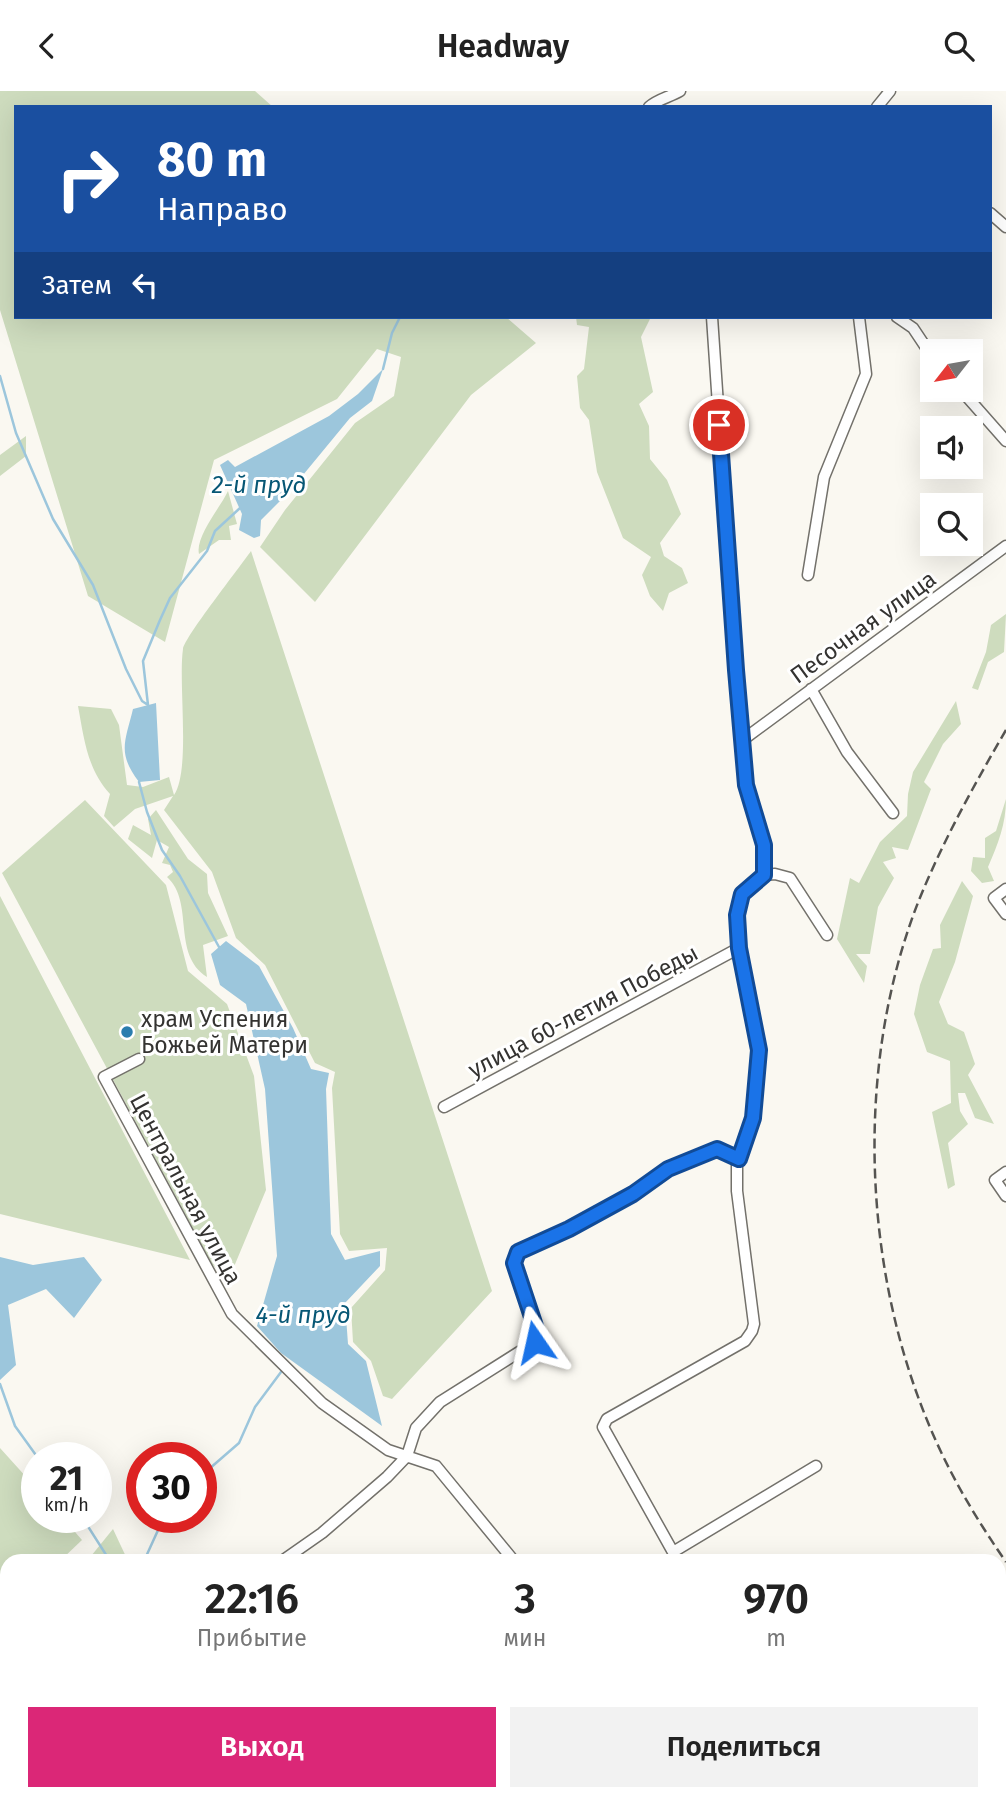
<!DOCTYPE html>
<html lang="ru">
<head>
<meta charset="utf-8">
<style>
	:root { --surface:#fff; --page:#f2f2f2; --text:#222; --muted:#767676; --accent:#db2777 }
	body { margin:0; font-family:"Fira Sans",sans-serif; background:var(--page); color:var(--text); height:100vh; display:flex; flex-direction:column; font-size:26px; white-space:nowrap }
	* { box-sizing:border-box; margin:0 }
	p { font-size:23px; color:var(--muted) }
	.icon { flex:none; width:38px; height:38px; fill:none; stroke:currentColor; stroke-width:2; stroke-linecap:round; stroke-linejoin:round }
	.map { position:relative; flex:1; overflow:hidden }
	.drawer { position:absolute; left:0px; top:1463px; width:1006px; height:247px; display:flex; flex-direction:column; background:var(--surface); border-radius:21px 21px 0 0; box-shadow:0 7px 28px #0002 }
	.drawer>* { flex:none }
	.hud { position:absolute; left:14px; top:14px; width:978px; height:214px; border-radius:0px; box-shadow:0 7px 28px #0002; background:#1a4fa0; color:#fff; overflow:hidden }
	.needle { width:46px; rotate:239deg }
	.buttons { position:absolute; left:920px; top:248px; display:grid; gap:14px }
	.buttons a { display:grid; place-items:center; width:63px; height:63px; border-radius:0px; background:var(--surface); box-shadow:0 7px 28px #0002; font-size:35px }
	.speed { position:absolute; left:21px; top:1351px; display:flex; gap:14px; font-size:35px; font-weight:700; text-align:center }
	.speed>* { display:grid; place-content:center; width:91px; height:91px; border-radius:50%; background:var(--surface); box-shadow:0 7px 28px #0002; line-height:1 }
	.speed small { font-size:18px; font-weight:400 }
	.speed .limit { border:10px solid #d22; background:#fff; color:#111 }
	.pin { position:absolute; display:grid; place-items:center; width:60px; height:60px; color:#fff; margin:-30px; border:4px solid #fff; border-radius:50%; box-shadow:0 2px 7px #0007 }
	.me { position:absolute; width:77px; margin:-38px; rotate:349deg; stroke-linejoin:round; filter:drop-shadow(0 0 5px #0008) }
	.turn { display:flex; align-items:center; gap:24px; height:147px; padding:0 28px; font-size:32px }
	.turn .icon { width:91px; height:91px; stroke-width:2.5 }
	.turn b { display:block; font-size:49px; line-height:60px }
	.then { display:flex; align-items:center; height:66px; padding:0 28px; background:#0003; gap:14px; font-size:26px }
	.eta { display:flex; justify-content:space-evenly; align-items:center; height:119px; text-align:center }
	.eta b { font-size:42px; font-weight:600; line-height:49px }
	.primary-button { display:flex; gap:14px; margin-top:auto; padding:14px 28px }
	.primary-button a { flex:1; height:80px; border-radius:0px; background:var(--accent); color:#fff; font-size:28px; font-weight:600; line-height:80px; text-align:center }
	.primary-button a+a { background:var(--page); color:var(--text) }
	header { display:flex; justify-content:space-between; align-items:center; height:91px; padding:0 28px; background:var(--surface); font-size:32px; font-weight:600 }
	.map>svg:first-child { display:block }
	.green { fill:#cedcbe }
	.water { fill:#9cc6dc }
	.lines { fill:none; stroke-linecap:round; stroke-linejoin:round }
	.stream { stroke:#9cc6dc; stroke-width:2.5 }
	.minor-casing { stroke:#73716b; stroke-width:13 }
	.major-casing { stroke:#d6d6d6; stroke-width:16 }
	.minor { stroke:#fff; stroke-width:10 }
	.major { stroke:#f6b1a9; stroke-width:12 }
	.rail { stroke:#555451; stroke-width:2.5; stroke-dasharray:10 5; stroke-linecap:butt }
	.route-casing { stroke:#114b97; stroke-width:18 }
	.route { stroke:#1a73e8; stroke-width:12 }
	.poi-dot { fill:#2a7dae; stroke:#fff; stroke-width:2.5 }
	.labels { text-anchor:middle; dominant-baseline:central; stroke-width:6; stroke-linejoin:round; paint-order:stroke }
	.street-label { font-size:23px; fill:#343331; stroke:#fff }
	.poi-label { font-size:23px; fill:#343331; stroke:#fff; text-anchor:start }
	.water-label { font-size:24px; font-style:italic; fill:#075775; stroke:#fff }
</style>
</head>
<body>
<header><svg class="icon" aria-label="back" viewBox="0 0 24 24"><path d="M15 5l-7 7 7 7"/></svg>Headway<svg class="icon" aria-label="search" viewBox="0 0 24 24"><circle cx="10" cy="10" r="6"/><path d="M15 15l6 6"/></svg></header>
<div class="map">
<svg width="1006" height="1709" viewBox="0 0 1006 1709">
	<rect width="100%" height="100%" fill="#faf8f1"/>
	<path class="green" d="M0,0h255l18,16h-257v210h490l30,26 -65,52 -156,207 -55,-55 25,-37 70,-87 39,-27 7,-39 -24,-8 -40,50 -123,61 -49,182 -77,-46 -88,-286z
		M576,226h75l-10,20 12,55 -14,12 10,22 1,33 17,21 14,34 -21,29 4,13 18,12 6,15 -19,10 -6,18 -13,-15 -8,-21 9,-18 -28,-19 -26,-66 -8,-52 -9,-12 -3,-32 7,-7 5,-42 -12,-2z
		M26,345v20l-26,20v-21z
		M228,400l9,33 -8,2 2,14h-12l-20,14c-4,-17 21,-46 29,-63z
		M251,460l241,740 -100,108 -9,-3 -12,-35 -18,-19 -2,-34 34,-38 2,-22 -38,3 -9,-17 -8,-146 3,-16 -20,-9 -50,-98 -29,-27 -24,-66 -48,-62 9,-14 -38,13 -21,18 -10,-11 6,-22c-23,-25 -26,-56 -32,-88l33,3 8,16 8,60 16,2 26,-10 5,18c17,-25 4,-112 9,-146 1,-11 57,-82 68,-98z
		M1006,523l-2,38 -16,10 -10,28 -6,-2 14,-36 5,-27z
		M956,610l5,23 -18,20 -19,38 7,7 -23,61 -16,-3 4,11 -13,4 11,16 -16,29 -8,47h-14l11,12 -3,17 -27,-44 13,-61 9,5 21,-41 27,-26 1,-22 5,-22z
		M1006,708c0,25 -8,45 -18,68l6,14 -12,2 -11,-12 2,-14 12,1v-20l11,-7z
		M85,709l81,85 22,86 39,33 27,72 12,114 -38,91 -16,-17 -210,-391z
		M156,719l32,49 19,15 1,19 20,43 -25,9 4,32c-36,-23 -12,-75 -40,-100l6,-5 -3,-7 -8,-2 7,-16 -12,-7 -5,18 -24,-19 5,-14 18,10 -3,-16z
		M962,790l11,15 -18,66 -16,40 9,22 16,8 11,32 -7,11 26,49 -19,-6 -10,-25h-7l2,18 8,13 -20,19 7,42 -7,4 -16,-77 19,-9 -1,-42 -23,-9 -13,-38 6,-29 13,-36 8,-1 -1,-23z
		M0,805l190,364 -190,-46z
		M0,1357l37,41v28h25l20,23 -22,21h-53v95l-7,5z
		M113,1438l15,32h-41z
		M0,1589h7v114h193l3,6h-203z
		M272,1703h93l7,6h-93z"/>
	<path class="water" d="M383,278l-11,32 -22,17 -61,74 -28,28 -1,16 -6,2 -15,-8 3,-16 -22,-49 8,-5 7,7 94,-51 29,-22z
		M156,612l4,77 -21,2c-22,-29 -14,-40 -6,-73z
		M226,850l33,25 34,62 18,41 18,4 -3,16 5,145 14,26 35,-9v15l-35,37 3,41 18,17 16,65 -101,-73 -24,-27 20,-70 -12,-167 -19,-85 -26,-19 -9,-31z
		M0,1166l33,8 51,-8 18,23 -28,38 -28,-29 -38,16 8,60 -16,15z"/>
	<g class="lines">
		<path class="stream" d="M383,278l9,-36 8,-16
			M0,285l16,57 37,86 40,66 33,84 16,32 6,4
			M148,614l-5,-44 17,-41 10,-22 37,-47 8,-20 25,-23
			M139,691l8,30 15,38 18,26 39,71
			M0,1293l15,42 23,32
			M201,1385l38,-33 16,-36 29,-39
			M82,1426l28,44
			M144,1470l20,-44
			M261,1703l7,6"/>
		<defs>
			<path id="minor" d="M649,16c9,-8 21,-10 31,-16
				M877,16l13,-16
				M990,122l16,14
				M712,226l24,353 10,115 18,60v30
				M897,226l16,11 20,30
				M961,299l45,51
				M808,484l16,-98 42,-103 -7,-57
				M811,598l36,63 46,61
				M744,648l262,-193
				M1006,798l-12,9 12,16
				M139,968l-35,18 128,237 90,89 66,47 48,16 78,95
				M444,1016l295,-159
				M1006,1081l-11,8 11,16
				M673,1461l143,-86
				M282,1470l40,-28 65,-56 20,-21 9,-28 24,-26 95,-60 1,-13 -22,-66 4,-10 51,-25 64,-34 35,-25 49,-20 22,10
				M678,1470l-75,-134 4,-8 138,-78 7,-10 2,-7 -17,-133v-27l16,-46 6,-68 -20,-102 -2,-33 5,-21 22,-19 11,-1 15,4 37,57
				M690,1703l4,6"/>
			<path id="major" d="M999,1663l7,-4
				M916,1709l11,-6"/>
		</defs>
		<use href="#minor" class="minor-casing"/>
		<use href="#major" class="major-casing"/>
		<use href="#minor" class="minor"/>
		<use href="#major" class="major"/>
		<path class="rail" d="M1006,639c-32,55 -63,111 -87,170 -70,177 -56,403 32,572 16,31 35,61 55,90"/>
	</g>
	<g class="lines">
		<defs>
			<path id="route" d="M535,1251l1,-13 -22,-66 4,-11 51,-23 64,-35 35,-25 49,-20 22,10 14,-41 6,-68 -20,-102 -2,-33 5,-21 22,-19v-30l-18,-60 -10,-115 -17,-245"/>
		</defs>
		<use href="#route" class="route-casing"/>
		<use href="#route" class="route"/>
	</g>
	<circle class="poi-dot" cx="127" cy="941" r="7"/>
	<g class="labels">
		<g class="street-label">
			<text transform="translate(863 536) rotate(-36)">Песочная улица</text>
			<text transform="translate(583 920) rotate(-28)">улица 60-летия Победы</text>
			<text transform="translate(186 1098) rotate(62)">Центральная улица</text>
		</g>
		<g class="poi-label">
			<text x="141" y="928">храм Успения<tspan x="141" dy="26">Божьей Матери</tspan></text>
		</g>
		<g class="water-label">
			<text x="259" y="394">2-й пруд</text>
			<text x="303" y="1224">4-й пруд</text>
		</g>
	</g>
</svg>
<div class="buttons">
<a><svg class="needle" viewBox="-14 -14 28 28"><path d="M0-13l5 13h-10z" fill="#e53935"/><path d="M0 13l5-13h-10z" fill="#767676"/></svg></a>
<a><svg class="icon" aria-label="sound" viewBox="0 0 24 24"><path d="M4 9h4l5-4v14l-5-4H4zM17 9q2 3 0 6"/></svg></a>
<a><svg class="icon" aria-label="search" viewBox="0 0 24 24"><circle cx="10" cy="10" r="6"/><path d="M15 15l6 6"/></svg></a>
</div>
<div class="speed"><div>21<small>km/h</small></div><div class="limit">30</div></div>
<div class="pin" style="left:719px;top:334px;background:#d93025"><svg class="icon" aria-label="arrive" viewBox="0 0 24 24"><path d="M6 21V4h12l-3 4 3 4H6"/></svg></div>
<svg class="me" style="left:535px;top:1251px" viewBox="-20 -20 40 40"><path d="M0-17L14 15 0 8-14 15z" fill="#1a73e8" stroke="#fff" stroke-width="4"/></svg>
<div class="hud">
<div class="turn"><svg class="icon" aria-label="right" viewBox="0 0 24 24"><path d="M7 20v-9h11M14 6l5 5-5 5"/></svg><div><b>80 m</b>Направо</div></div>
<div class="then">Затем<svg class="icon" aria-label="left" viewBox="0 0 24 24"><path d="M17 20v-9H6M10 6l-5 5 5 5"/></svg></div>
</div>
<section class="drawer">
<div class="eta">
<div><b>22:16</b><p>Прибытие</p></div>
<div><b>3</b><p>мин</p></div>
<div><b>970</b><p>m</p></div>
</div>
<div class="primary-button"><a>Выход</a><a>Поделиться</a></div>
</section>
</div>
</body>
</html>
